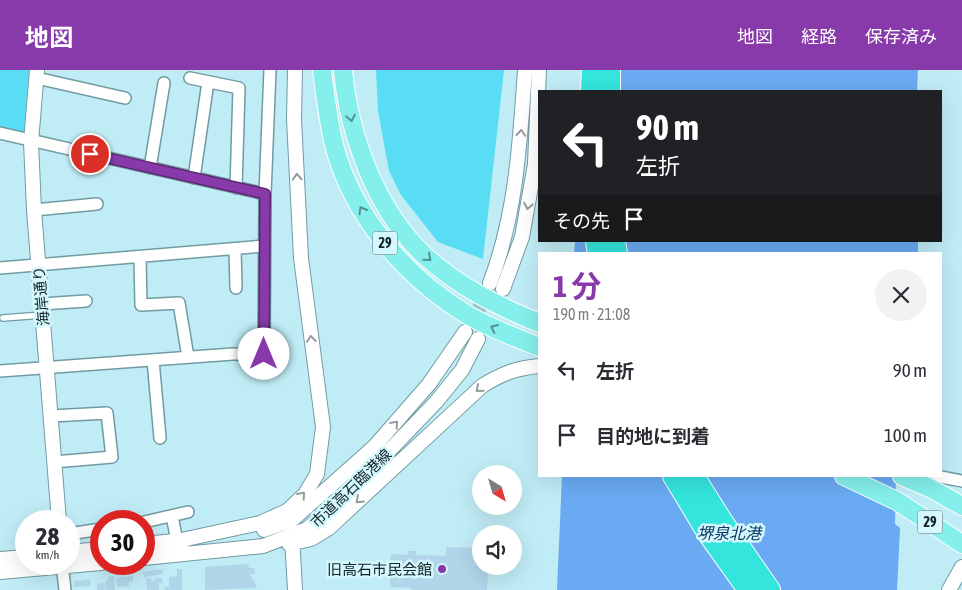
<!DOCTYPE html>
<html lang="ja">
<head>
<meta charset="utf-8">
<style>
	:root { --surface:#fff; --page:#f2f2f3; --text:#2b2b33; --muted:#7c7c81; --accent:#893aaa }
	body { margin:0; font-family:"Asap Condensed","Noto Sans JP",sans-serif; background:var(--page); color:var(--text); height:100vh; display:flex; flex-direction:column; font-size:19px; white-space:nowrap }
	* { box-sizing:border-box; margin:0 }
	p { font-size:16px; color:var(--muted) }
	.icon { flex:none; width:28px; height:28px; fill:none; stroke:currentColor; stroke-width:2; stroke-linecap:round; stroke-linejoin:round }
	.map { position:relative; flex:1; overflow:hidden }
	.side { position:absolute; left:538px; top:182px; width:404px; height:225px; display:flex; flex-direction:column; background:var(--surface); border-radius:0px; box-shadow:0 5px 20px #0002 }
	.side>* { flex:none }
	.banner { position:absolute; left:538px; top:20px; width:404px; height:152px; border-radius:0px; box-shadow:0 5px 20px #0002; background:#202124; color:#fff; overflow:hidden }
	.needle { width:32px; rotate:143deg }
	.fabs { position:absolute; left:472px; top:395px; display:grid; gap:10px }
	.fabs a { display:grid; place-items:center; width:50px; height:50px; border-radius:50%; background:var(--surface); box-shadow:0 5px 20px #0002; font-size:25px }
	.speed { position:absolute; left:15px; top:440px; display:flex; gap:10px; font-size:25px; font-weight:700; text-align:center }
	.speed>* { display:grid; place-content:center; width:65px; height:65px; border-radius:50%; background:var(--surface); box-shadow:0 5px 20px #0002; line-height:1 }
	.speed small { font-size:12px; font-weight:400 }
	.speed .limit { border:8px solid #d22; background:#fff; color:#111 }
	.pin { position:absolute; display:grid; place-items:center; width:42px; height:42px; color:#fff; margin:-21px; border:2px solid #fff; border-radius:50%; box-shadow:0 1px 5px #0007 }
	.me { position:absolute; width:55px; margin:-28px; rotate:0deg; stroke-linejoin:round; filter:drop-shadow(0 0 4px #0008) }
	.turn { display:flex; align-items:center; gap:18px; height:105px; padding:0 15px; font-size:22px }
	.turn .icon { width:65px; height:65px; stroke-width:2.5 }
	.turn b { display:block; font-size:35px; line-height:42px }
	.then { display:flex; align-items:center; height:48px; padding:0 15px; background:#0003; gap:10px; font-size:19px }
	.round { display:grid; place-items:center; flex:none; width:52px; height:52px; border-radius:26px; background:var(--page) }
	.head { display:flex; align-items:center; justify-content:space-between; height:85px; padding:0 15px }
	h1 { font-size:30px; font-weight:700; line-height:38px; color:var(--accent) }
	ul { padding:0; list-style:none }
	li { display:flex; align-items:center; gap:15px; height:65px; padding:0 15px }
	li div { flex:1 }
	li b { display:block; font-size:19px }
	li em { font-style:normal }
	header { display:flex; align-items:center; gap:30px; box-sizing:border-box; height:70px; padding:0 25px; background:var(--accent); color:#fff }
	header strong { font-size:24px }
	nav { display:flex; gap:28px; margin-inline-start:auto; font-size:18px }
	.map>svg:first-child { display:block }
	.green { fill:#58ddf4 }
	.water { fill:#6aaaf2 }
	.building { fill:#b1d6e9 }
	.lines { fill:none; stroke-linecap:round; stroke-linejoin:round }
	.tertiary-tunnel { stroke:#9dc4cc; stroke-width:14; stroke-dasharray:14 7; stroke-linecap:butt }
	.service-casing { stroke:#719ba3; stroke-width:8 }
	.minor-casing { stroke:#719ba3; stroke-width:14 }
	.tertiary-casing { stroke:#719ba3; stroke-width:16 }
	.primary-casing { stroke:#fff; stroke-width:20 }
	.motorway-casing { stroke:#fff; stroke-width:22 }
	.service { stroke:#fff; stroke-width:5.5 }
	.minor { stroke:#fff; stroke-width:11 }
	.tertiary { stroke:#fff; stroke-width:14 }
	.primary { stroke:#85efeb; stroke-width:18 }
	.motorway { stroke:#33e5dd; stroke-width:20 }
	.oneway { stroke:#529393 }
	.oneway2 { stroke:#959c9e }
	.route-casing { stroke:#59266e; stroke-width:12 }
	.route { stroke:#893aaa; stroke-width:9 }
	.poi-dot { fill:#893aaa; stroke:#d5f8ff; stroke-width:2 }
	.labels { text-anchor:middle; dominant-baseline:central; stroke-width:5; stroke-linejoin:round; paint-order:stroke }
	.shield { fill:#d5f8ff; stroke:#4d6368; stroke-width:1 }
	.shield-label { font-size:14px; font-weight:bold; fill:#132327 }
	.street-label { font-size:15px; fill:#132327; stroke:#d5f8ff }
	.poi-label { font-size:15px; fill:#132327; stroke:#d5f8ff; text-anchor:end }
	.water-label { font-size:16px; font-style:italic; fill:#083763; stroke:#d5f8ff }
</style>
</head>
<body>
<header>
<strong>地図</strong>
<nav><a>地図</a><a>経路</a><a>保存済み</a></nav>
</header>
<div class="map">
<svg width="962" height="520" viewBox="0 0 962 520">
	<rect width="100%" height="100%" fill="#c0ecf5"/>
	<path class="green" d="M0,0h29l-5,63 -24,-6z
		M376,0h128l-21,189 -45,-17 -37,-47 -12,-24 -11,-60z"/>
	<path class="water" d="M582,0h336l-1,21h-336z
		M575,171h343v13h-344z
		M562,406h334l-1,48 5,4 -3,62h-340z"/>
	<path class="building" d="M446,477l33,1v3h2v15h12v6h-5l-1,18h-76l1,-2 -22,-1 1,-33 17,1v-4h8v4l30,1z
		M248,494l1,4h5l1,6h-5l7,14 -52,2v-23z
		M163,499v5l-19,3 -1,-5z
		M177,499h5v21h-17v-3l4,-1v-9l8,-1z
		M114,506l1,14h-9l-1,-9 3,-1v-3z
		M133,506v5l-4,1v4l-12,1 -1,-9z
		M151,508v3h3l1,-3h7l1,5h-4v7h-12l-1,-11z
		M90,509l1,7 -18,1 2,-6z
		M104,513l1,7h-8v-6z"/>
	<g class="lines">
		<path class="tertiary-tunnel" d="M468,257l11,-18 9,-21"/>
		<defs>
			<path id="service" d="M3,248l39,-3"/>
			<path id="minor" d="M190,8l49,10 -3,100
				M41,9l84,19
				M0,63l265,61
				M150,98l14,-85
				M194,108l14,-96
				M34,140l63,-6
				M235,179l1,39
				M140,187l1,48 38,-2 9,54
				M0,198l264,-22
				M42,234l44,-3
				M153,290l7,78
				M0,301l233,-17h31l1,-160 5,-124
				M51,346l56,-3 5,44 -58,5
				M936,406l26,5
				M172,446l5,25
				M144,452l44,-10
				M69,464l32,-5
				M62,494l3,26"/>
			<path id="tertiary" d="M37,0l-6,72 3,68 25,311
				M490,213c26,-68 30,-140 35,-213
				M503,219l19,-52 13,-73 4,-94
				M264,460l28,-10 82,-73 55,-63 36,-52
				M292,466l3,54
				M177,471l83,-18 27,-12 18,-17 12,-20 6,-47 -22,-169 -7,-139 1,-49
				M144,474l41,-4
				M289,474l22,-5 18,-11 153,-142c19,-12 34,-18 57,-20
				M69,482l32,-3
				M144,488l119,-12 44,-17 35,-29 94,-98 26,-32 16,-31
				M0,489l26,-2
				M0,502l101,-9
				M949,520l13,-23"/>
			<path id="primary" d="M322,0c3,25 6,50 12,75 18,70 71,132 132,169 23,14 49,23 73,33
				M343,0c6,65 33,140 81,185 33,31 74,51 115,68
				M844,406l53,25 65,43
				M902,406l30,13 30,17"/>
			<path id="motorway" d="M591,21l1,-21
				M610,21v-21
				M596,171l2,13
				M615,171l2,13
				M673,406l35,58 40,56
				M694,406l29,46 47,68"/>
		</defs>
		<use href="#service" class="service-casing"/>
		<use href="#minor" class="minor-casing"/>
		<use href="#tertiary" class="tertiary-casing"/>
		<use href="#primary" class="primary-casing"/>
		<use href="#motorway" class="motorway-casing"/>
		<use href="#service" class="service"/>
		<use href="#minor" class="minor"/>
		<use href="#tertiary" class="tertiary"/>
		<use href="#primary" class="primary"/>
		<use href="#motorway" class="motorway"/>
	</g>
	<defs><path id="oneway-chevron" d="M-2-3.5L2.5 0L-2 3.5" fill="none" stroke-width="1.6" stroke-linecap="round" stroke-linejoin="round" transform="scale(1.25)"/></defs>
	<g class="oneway">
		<use href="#oneway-chevron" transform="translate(351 48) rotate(79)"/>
		<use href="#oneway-chevron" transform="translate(362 140) rotate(-120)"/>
		<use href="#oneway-chevron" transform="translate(428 188) rotate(41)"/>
		<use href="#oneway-chevron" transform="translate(494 258) rotate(-155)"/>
	</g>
	<g class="oneway2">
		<use href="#oneway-chevron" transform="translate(521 63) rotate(-86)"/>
		<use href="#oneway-chevron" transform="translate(297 107) rotate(-93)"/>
		<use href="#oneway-chevron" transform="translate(528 136) rotate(101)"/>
		<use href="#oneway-chevron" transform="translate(311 269) rotate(-97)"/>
		<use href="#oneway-chevron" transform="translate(479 319) rotate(139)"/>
		<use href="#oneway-chevron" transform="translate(395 354) rotate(-49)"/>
		<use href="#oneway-chevron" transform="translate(302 425) rotate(-49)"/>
		<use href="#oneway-chevron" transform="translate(359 430) rotate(137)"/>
	</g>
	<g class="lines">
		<defs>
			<path id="route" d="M90,84l175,40 -1,160"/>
		</defs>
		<use href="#route" class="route-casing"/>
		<use href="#route" class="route"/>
	</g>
	<circle class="poi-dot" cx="442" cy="499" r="5"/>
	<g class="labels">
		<g class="shield">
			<rect x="372.5" y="161.5" width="25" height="23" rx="4"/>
			<rect x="917.5" y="440.5" width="25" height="23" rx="4"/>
		</g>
		<g class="shield-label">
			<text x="385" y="173">29</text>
			<text x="930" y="452">29</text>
		</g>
		<g class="street-label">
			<text transform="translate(41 226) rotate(-95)">海岸通り</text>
			<text transform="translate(351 418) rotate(-44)">市道高石臨港線</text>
		</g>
		<g class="poi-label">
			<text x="432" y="499">旧高石市民会館</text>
		</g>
		<g class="water-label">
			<text x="729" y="463">堺泉北港</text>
		</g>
	</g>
</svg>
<div class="fabs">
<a><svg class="needle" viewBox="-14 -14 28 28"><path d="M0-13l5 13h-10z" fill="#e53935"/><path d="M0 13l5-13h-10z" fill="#7c7c81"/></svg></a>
<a><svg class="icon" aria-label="sound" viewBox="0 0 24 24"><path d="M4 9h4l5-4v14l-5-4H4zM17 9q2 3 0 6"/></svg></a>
</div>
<div class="speed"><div>28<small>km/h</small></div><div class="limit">30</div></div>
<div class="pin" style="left:90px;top:84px;background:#d93025"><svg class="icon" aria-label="arrive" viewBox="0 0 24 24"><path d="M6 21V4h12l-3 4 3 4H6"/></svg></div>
<svg class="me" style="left:264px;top:284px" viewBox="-20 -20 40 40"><circle r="19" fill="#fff"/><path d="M0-13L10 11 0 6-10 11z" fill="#893aaa"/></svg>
<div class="banner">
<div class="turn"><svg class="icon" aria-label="left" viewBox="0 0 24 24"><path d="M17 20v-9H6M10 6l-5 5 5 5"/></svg><div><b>90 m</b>左折</div></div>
<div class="then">その先<svg class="icon" aria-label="arrive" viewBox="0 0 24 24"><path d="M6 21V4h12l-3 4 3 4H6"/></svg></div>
</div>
<section class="side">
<div class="head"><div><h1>1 分</h1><p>190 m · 21:08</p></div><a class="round"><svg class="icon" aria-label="close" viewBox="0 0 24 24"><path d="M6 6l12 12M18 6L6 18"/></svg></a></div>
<ul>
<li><svg class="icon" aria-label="left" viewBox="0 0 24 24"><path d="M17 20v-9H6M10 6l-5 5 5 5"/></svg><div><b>左折</b></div><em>90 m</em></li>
<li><svg class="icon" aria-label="arrive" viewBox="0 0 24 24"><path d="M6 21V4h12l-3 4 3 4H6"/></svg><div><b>目的地に到着</b></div><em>100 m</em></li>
</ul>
</section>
</div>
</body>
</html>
